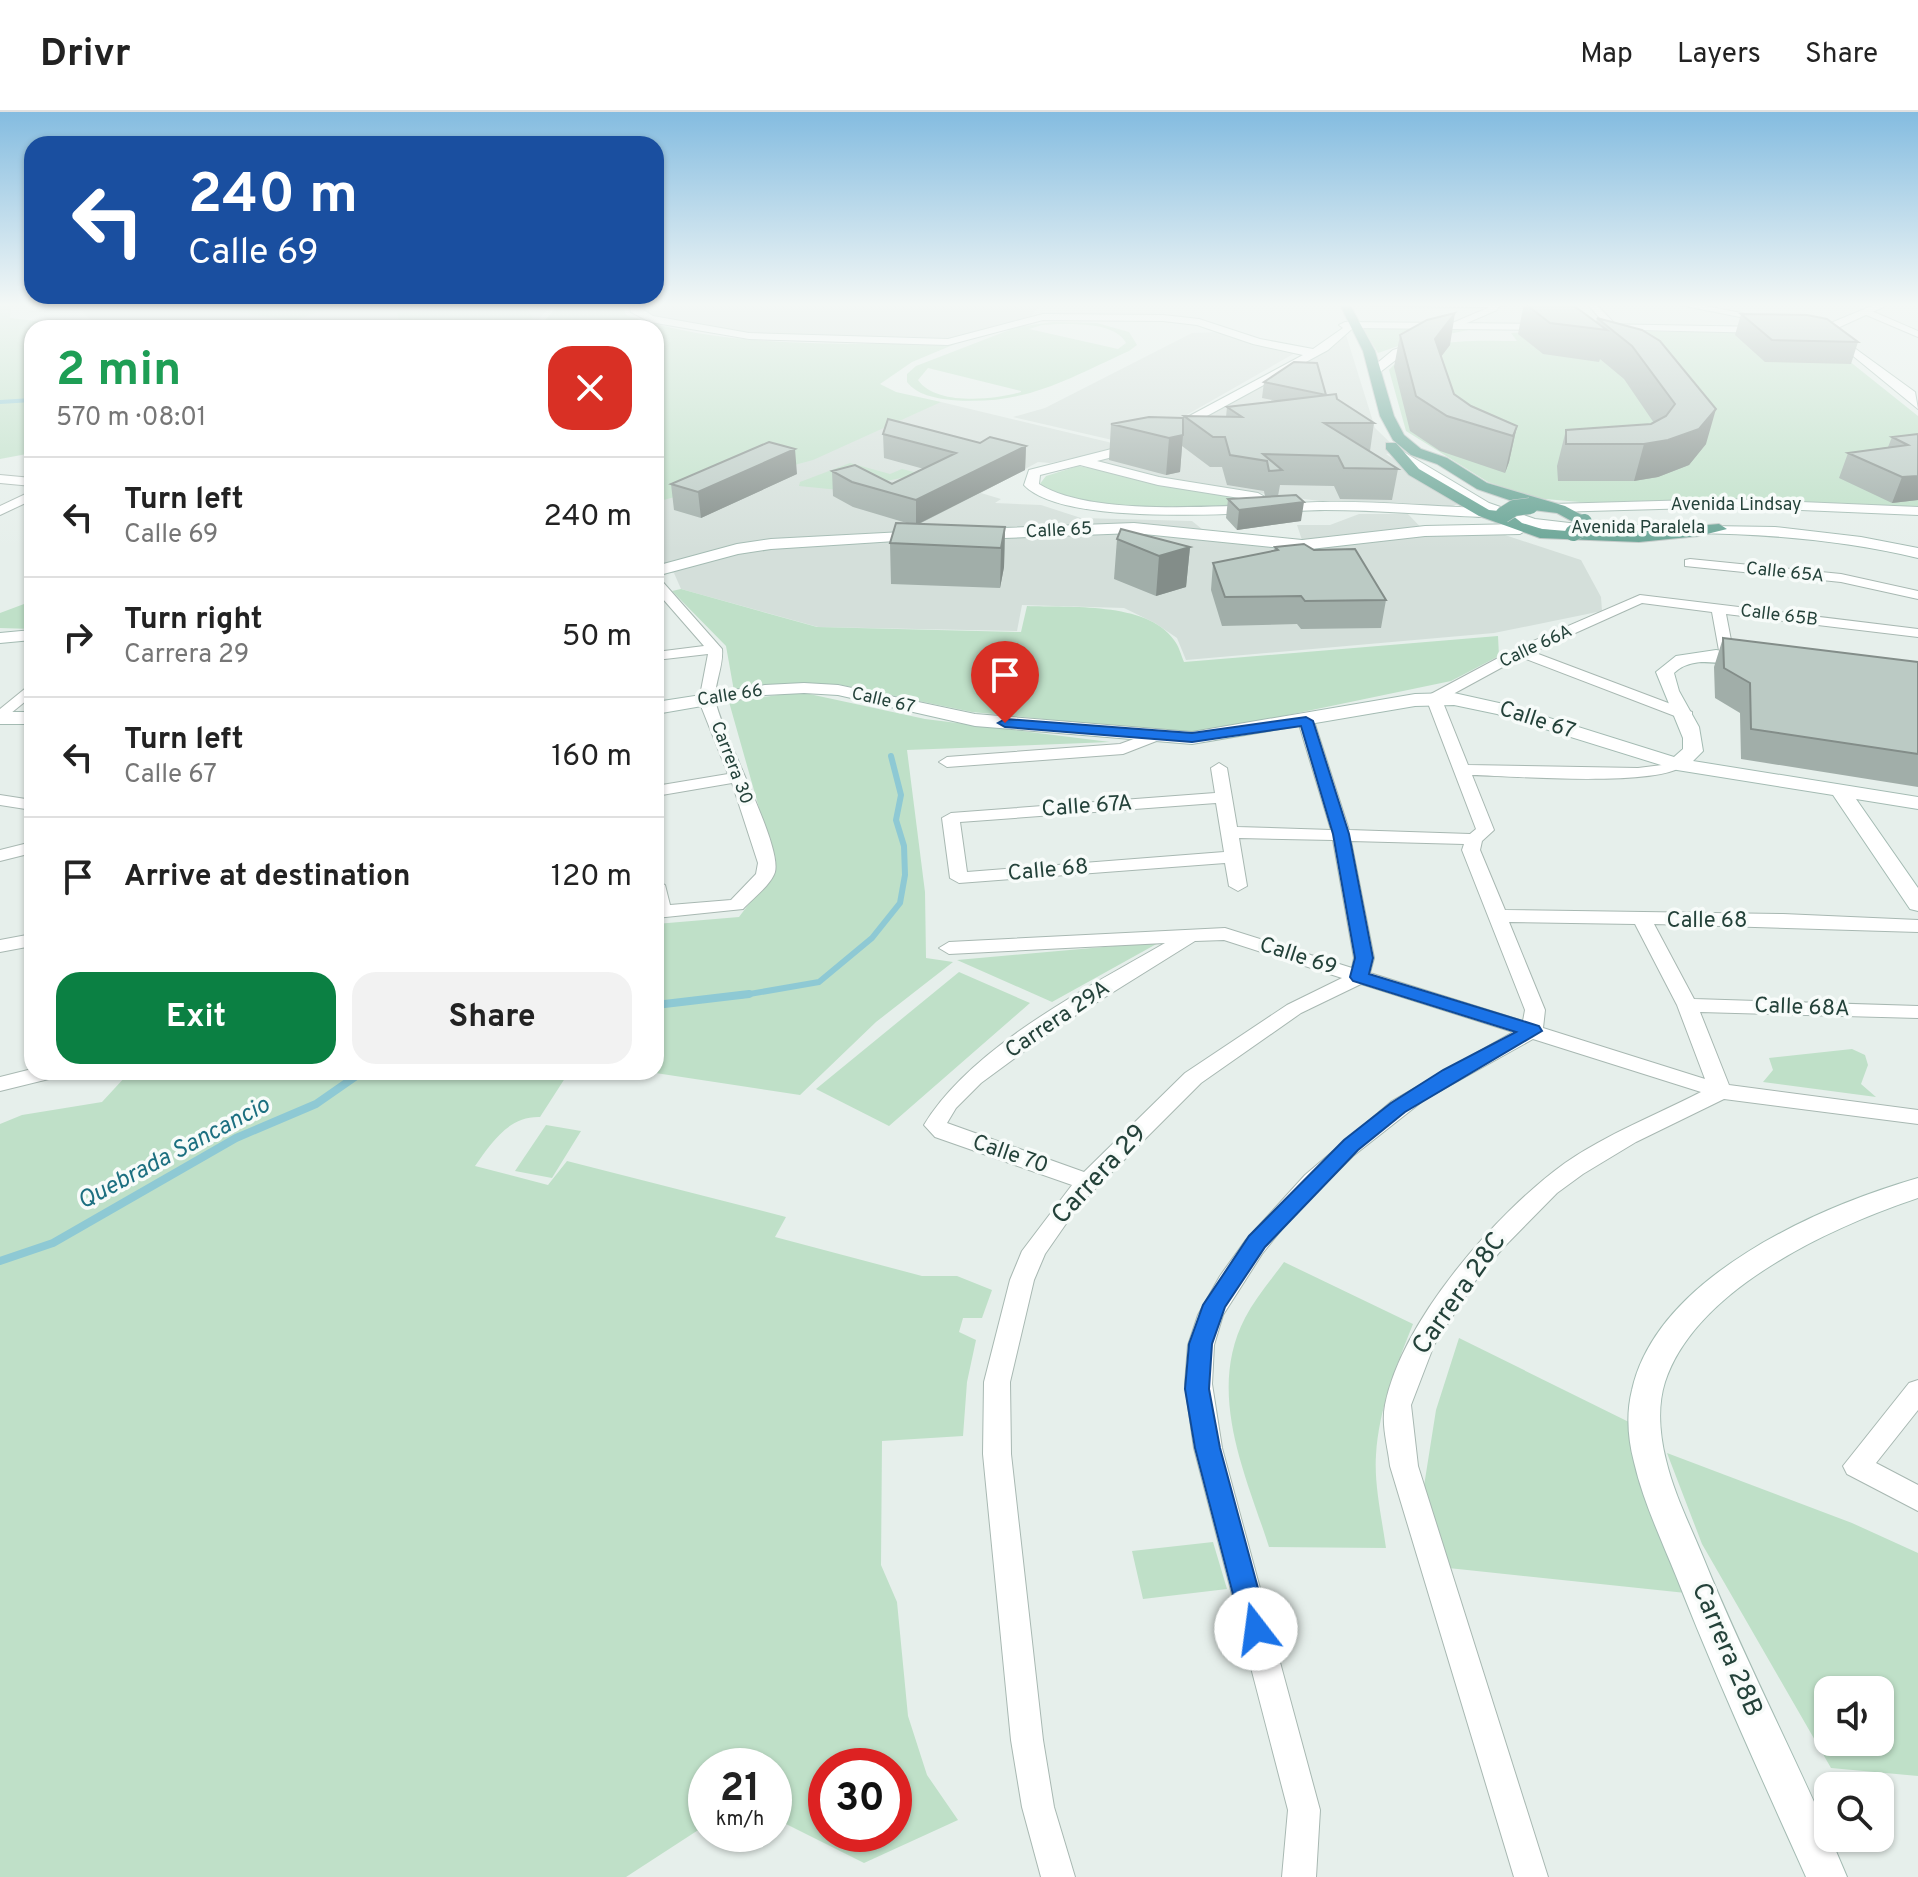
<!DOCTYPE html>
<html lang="en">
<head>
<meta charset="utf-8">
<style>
	:root { --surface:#fff; --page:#f2f2f2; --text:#222; --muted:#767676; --line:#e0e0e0; --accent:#0b8043 }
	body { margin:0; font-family:Overpass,sans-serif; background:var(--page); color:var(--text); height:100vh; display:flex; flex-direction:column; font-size:30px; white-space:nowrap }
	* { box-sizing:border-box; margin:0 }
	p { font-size:26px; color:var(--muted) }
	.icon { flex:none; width:44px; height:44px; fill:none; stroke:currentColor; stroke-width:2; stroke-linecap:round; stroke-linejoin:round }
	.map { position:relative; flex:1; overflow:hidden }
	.panel { position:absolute; left:24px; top:208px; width:640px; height:760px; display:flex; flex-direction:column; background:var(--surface); border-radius:24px; box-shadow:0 2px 6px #0004 }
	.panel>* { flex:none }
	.hud { position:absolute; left:24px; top:24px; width:640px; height:168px; border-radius:24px; box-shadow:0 2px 6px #0004; background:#1a4fa0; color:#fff; overflow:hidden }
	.controls { position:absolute; left:1814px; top:1564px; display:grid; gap:16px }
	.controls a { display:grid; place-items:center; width:80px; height:80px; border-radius:16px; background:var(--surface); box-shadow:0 2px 6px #0004; font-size:40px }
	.speed { position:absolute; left:688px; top:1636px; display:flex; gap:16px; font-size:40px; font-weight:700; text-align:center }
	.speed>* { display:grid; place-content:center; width:104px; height:104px; border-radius:50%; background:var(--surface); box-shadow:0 2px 6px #0004; line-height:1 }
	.speed small { font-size:20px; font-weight:400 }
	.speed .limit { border:12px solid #d22; background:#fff; color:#111 }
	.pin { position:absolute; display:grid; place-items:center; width:68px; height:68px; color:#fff; margin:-82px -34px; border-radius:50% 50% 50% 0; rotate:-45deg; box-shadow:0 0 8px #0007 }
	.pin .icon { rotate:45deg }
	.me { position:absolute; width:88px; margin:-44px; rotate:345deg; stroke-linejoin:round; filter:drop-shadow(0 0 6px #0008) }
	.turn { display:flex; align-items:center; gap:28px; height:168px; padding:0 32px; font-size:36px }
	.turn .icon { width:104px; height:104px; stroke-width:2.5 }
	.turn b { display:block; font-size:56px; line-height:68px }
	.round { display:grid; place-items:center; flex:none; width:84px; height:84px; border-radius:24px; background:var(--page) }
	.summary { display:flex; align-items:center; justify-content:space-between; height:136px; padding:0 32px }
	h1 { font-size:48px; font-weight:700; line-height:60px; color:#1e9e55 }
	.action { display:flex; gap:16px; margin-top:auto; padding:16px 32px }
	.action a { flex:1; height:92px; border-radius:24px; background:var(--accent); color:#fff; font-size:32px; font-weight:700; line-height:92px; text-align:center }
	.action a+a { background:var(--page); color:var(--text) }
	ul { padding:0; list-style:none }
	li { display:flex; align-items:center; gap:24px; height:120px; padding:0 32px; border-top:2px solid var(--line) }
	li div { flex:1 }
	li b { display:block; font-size:30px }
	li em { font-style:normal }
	header { display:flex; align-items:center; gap:48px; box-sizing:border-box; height:112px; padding:0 40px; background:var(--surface); border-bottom:2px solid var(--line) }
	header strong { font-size:38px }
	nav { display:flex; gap:44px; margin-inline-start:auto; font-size:28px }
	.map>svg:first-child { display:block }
	.built { fill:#d4dfda }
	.green { fill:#bfe0c8; fill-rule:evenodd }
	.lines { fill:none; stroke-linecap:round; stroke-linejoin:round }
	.stream-far2 { stroke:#8ec9d4; stroke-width:4 }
	.stream-far1 { stroke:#8ec9d4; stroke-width:6 }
	.stream { stroke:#8ec9d4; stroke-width:8 }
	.street-casing { stroke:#a8b8b2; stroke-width:2 }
	.secondary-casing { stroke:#a4bbb3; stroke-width:2 }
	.primary-casing { stroke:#c2cac8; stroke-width:2 }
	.street { fill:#fff; fill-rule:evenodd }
	.secondary { fill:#fff; fill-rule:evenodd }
	.primary { fill:#6aa596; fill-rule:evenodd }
	.primary-bridge-casing { stroke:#c2cac8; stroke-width:17; stroke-linecap:butt }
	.primary-bridge { stroke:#6aa596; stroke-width:16 }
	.wall { fill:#a1aea9 }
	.shaded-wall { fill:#838d89 }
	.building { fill:#bbcac4; stroke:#838d89; stroke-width:2 }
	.route { fill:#1a73e8; stroke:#114b97; stroke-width:2 }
	.labels { text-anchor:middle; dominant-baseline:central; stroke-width:7; stroke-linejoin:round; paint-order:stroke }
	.far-street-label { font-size:18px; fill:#24423a; stroke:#f7fbf9 }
	.street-label { font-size:22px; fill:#24423a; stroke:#f7fbf9 }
	.water-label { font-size:24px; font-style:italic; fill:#1c6f80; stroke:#f7fbf9 }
	.near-street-label { font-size:26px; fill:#24423a; stroke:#f7fbf9 }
</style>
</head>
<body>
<header>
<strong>Drivr</strong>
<nav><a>Map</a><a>Layers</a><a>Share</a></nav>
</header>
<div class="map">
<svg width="1918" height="1765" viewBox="0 0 1918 1765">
	<rect width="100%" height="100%" fill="#e6efeb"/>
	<path class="built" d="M33,191h520l-18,21 -39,4h-359l5,-8 -49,2 -13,-13 -51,4z
		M641,191h401l-11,13 -47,16 -41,8 -194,-6 -99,-18 -11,-11z
		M1220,220l75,21 -161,92 -121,-28 32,-9 147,-75z
		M1346,223l29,93 24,23 -13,3 75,49 -16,6 -87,-3 -170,-22 -98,-21 37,-10z
		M941,290l188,45 -79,16 -12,-1 -57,31 20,6 -6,4 46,2 40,13 111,3 16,13 94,6 -5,-15h33l29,-11h49l20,21h77l76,25 20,37 1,14 -108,22 -308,27 -9,-22 -22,-15 -31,-15 -102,-3 -5,26 -199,-4 -137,-38 -7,-16 -18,-3v-149z"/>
	<path class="green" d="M0,191h11l-1,15 87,10h-65v125l-32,6z
		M215,191h129l-51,18 -89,-15z
		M524,191l9,16 -132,9 -4,-15z
		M560,191h61l5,12c105,36 220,27 329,29l-43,18 -32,22 16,8 45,10 -128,58 -157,42v-174h-138l22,-2z
		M1053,210l44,1 32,9 8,13 -8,6c-64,29 -104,55 -178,49 -16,-2 -34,-5 -44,-18v-8l9,-8 101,-39zM1042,213c22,-1 72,-5 84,18l-8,6 -89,-20zM928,256l93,23v1c-26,8 -85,14 -103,-12z
		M1362,215l110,2h1l-63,13 -32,11z
		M1555,218l234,3 35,8 94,75v92l-167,-8 -160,3 -57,-5 -46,-16 -82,-51 -17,-61c30,-34 85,-29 128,-29l-6,-8z
		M850,351l40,11 12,-5 20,5 -83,16 -40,-4 1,-4z
		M1078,354l210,38c-77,2 -179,14 -249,-19l7,-9z
		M681,477l136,38 204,5 6,-26c41,2 120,-5 147,34 5,6 7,15 10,22l314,-26 1,20 -48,25 -244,51h-32l-203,-20 -135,-28 -75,1 -28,6 -8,-45 -54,-55z
		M32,489v28l-32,-1v-15z
		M800,580l125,27 185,23 -203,8 18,142 1,66 27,4 -77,60 -76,73 -151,-23h7v-148l83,-7 37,-49 -47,-166z
		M1160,830l-108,60 -95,-42z
		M959,860l71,31 -141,123 -73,-37z
		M1852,937l13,6 3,10 -7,19 15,13 -113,-15 10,-12 -4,-12z
		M121,960h448l-29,45c-31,-1 -48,25 -65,49l73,19 19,-24 219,56 -11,20 147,39h35l35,14 -10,28h-19l-4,14 17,8 -9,42 -4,54 -81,5 -1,124 16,37 11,114 19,59 31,45 -94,43 -90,-45v-52h-68v59l-80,52h-626v-753l22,-9 80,-13 24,-26zM826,1654h68v68h-68z
		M546,1013l35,6 -29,47 -37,-7z
		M1284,1150l129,62c-17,43 -34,84 -37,131 -2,30 6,64 10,93l-117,-1c-23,-72 -63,-154 -24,-229 10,-19 26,-38 39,-56z
		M1459,1226l178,88 49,167 -247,-26 -15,-81 12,-76z
		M1667,1341l185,70 66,30v223l-87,-8 -129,-224zM1828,1578h52v52h-52z
		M1213,1430l14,47 -84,10 -11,-48z"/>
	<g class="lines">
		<path class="stream-far2" d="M0,290l32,-2"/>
		<path class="stream-far1" d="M738,884l81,-14 53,-44 28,-35 5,-28 -1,-29 -8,-26 5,-25 -10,-39"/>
		<path class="stream" d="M656,893l93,-11
			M0,1149l53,-18 183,-105 80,-34 46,-32"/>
		<defs>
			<path id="street" d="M1368,191h142l1,1 -13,3 -1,3 -44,19 -3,-5 40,-17 -117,-1z
				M1586,191h9l22,23v4h-6z
				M1867,197l51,22v6l-54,-23z
				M0,363l32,3v8l-32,-3z
				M32,379v9l-32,15v-9z
				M1690,447l151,15 77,17v8l-77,-17 -156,-16v-6z
				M656,467l5,1 61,69c2,18 -10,39 -6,54 7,34 66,141 59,169 -4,13 -23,27 -32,37l-87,9v-38l9,5 5,20 61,-5 25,-26 2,-11 -26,-80 -76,13v-10l72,-12 -29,-73 9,-47 -52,6v-8l48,-6 -48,-55z
				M1640,483l278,34v8l-192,-23 8,42 -7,4 -7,-4 -8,-44 -70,-9 -109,49 159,60v6h-12l-159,-61 -79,43 26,65 170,3 24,-3 15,-6 8,5c-22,24 -174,12 -213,11l22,55 -12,11 -2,9 25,60 278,4 135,6v12l-264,-8 40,75 224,7v12l-218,-6 29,73 189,25v14l-194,-25 -88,43 -53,32 -26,19 -54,55 -27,32 -42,65 -23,60 7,61 130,411h-34l-124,-411c-2,-19 -9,-41 -5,-61 17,-85 111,-192 180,-242 42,-29 91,-48 136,-71l-168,-53 -109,61 -71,56 -63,63 -28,35 -39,61 -9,30 -2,39 10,64 98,362 -4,67h-34l6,-67 -94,-362 -9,-64 3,-39 10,-30 22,-39 25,-35 60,-66 87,-74 121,-69 -152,-48 -60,29 -100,70 -122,122 -34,49 -11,26 -24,102 1,72 32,286 11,67 21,70h-34l-19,-70 -11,-67 -28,-286 1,-72 26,-102 12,-29 50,-66 -137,-48 -11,-12c47,-78 163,-137 241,-182l-216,11 -10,-6 10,-6 276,-14 127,40 2,-10 -21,-118 -94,-2 8,48 -9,5 -9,-5 -4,-23 -266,20 -9,-5 -8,-60 9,-5 264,-20 -4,-25 8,-5 8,5 10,59 94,3 -33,-109 8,-5 8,5 35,109 121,4 6,-5 -50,-131 3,-3 86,-46zM1216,691l8,49 -257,20 -7,-50zM1351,729l113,3 -2,6 63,160 -2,11 -153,-48 4,-15zM1509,810l126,2 42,81 28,74 -162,-51 2,-18zM1224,828l118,38 -55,27 -102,68 -101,99 -137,-49 9,-15 25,-25 76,-56 138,-86z
				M32,571v13l-32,26v-13z
				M1153,620l8,5 -2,3 -36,14 -176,13 -8,-5 8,-5 173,-13z
				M0,683l32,5v10l-32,-5z
				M32,730v11l-32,8v-11z
				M32,822v12l-32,6v-12z
				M32,957v3h28l-3,5 -57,14v-14z
				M1918,1268v30l-42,53 42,22v26l-71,-37 -4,-8 66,-83z"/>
			<path id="secondary" d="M629,191h10l1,5 13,8 96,17 199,6 95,-25 120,1 36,4 61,20 53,10 30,-21 -4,-3 6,-3 205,2 6,3 -6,3 -197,-2 -25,22 -156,85 -5,-1v-6l136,-73 -50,-11 -56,-19 -34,-4 -120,-1 -95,25 -199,-6 -99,-17 -19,-10z
				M1670,191h21l75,15 -6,3z
				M1879,191h13l-61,28 84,61 3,17 -93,-76h-22l-6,-3 24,-3z
				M1599,212l167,3 6,3 -6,3 -171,-4z
				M1425,228l4,1v4l-28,11 -22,17 -10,-3 24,-20z
				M1139,330l7,4 -2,3 -47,12 62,16 99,16 7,4 -7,4 -100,-16 -78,-20 -40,10 -1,9c58,37 213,19 284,18 52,-1 103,4 154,6l-80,-50 -2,-3 7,-4 87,52 46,16 43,5 197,3 86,10 57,11v10c-75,-18 -150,-24 -226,-25 -68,-1 -137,8 -202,-18l-6,2c-53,-2 -106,-7 -159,-7 -64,1 -258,20 -301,-25l5,-15z
				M1730,387l188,8v8l-188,-8 -177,5 -7,-4 7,-4z
				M1134,411l168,17 123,-14 95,-2 8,5 -8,5 -95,2 -123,14 -168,-17 -159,6 -8,-5 8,-5z
				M922,419l8,5 -3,3 -156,10 -33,5 -82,22v-10l81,-22 34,-5z
				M32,518v10l-32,3v-10z
				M1716,538l34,5 9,5c-17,16 -58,-12 -85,13l5,18 20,36 4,24 -10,10 225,36v12l-62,-10 62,89v23l-8,-2 -77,-114 -156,-25 -180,-56 -43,-9 -39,1 -223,38 -217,-18 -137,-31 -34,-2 -39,2 -109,19v-12l109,-17 39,-2 34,2 137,29 217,18 223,-38 39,-1 54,12 166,52 9,-8v-11l-27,-66 20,-16z
				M0,600h32v12h-32z
				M1918,1066v20c-86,29 -222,90 -253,184 -8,25 -5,54 1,78 8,34 24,65 37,97 44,109 100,214 144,320h-41c-45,-100 -90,-199 -130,-301 -15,-37 -33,-75 -42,-114 -6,-23 -8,-48 -2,-72 25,-113 186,-183 286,-212z"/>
			<path id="primary" d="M1339,191h10l26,48 19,65 10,19 17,14 26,9 40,25 78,23 24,13v6h-10l-22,-12 -32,-4 -1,-4 -47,-16 -40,-25 -26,-9 -18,-15 -13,-24 -17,-65z
				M1386,331h10l23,26 70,41 19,2 14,11 20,6 62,5 115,-10 8,5 -28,7 -60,6 -99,-4 -61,-22 -70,-41 -23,-26z"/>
		</defs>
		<use href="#street" class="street-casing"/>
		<use href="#secondary" class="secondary-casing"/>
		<use href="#primary" class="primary-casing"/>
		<use href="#street" class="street"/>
		<use href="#secondary" class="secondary"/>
		<use href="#primary" class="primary"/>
		<defs>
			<path id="primary-bridge" d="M1503,403l11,-7 16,-2
				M1573,421l10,-5 1,-6"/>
		</defs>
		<use href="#primary-bridge" class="primary-bridge-casing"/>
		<use href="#primary-bridge" class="primary-bridge"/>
	</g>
	<path class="wall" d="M1524,191l72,19 1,-4 45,12 64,114 -17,21 -31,12 -24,4h-76l-1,-15 9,-36 85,-6 3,-1 -30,-44 -24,-20 -1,3 -56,-8 -25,-20z
		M1741,202l117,28 -7,22 -86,-2 -30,-27z
		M1400,223l50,10 -9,12 13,37 17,12 46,20 -8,36 -4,11 -65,-22 -30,-20 -16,-64z
		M1264,270l62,13 11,4 37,24 -4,28 28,18 -6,31 -52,-1 -6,-13 -54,-1 -2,11 23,25 -64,9 -11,-12 2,-19 37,-2 -1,-6 -37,-6 -5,-18h-12l-28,-21 -2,26 -14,3 -57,-15 2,-36h72l1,-8 42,1 1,-10 50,-6 -15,-3z
		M883,322l143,12 -1,24 -106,54 86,3 -1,40 -4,21 -109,-4 -1,-41 20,-19 -57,-17 -20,-11 -1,-25 60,13 32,-15 -40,-11z
		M1918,322v66l-26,3 -53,-25 9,-25 40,-6 4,-10z
		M797,362l-96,44 -27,-8 -3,-26z
		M1117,427l73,8 -4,40 -30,9 -42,-17z
		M1275,435l111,53 -5,28 -80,1 -4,-5 -75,2 -11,-36 2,-27 61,-12z
		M1723,526l195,24v125l-177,-28 -1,-46 -25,-15 -1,-31z"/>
	<path class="shaded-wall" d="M1455,201l-5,32 -21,27 6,-33z
		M1716,297l-10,35 -17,21 -31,12 -24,4 10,-37z
		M1517,314l-8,36 -4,11 8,-37z
		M1183,323l-3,37 -14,3 3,-37z
		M1026,334l-1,24 -109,55v-25z
		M795,337l2,25 -96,44 -3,-26z
		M1918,364v24l-26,3 10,-26z
		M1304,390l-3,19 -64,9 2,-20z
		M1005,415l-1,40 -4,21 1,-40z
		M1190,435l-4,40 -30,9 3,-40z"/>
	<path class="building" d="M1524,191h46l37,27 -57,-7z
		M1455,201l-20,26 19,55 17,12 46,20 -4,10 -66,-20 -31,-20 -16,-61 27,-15z
		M1741,202l66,1 20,4 31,23 -86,-2z
		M1597,206l45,12 18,11 56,68 -17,20 -31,11 -24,4h-78v-14l85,-6 15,-8 9,-12 -43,-58z
		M1294,250l23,1 9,32 -62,-13z
		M1336,282l1,5 37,24h-50l74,46 -54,-1 -6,-12 -75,-2 19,16 -13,1 -2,-10 -37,-6 -5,-18h-12l-29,-21 58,1 -15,-10z
		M1149,305l34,1v17l-14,3 -58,-14z
		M888,307l92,24 10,-6 36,9 -110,54 -64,-18 -20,-11 23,-6 37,19 64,-31 -73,-19z
		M1918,322v42l-16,1 -54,-24 60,-8 -16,-8z
		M769,330l26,7 -97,43 -27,-8z
		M1296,383l8,7 -65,8 -11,-11z
		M896,411l109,4 -4,21 -111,-5z
		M1121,417l69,18 -31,9 -42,-17z
		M1304,432l10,6 41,-1 31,51 -81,1 -4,-5 -76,1 -12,-34 65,-13 -3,-3z
		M1723,526l195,24v92l-167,-25 -1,-46 -26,-15z"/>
	<linearGradient id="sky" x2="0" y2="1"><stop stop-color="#84bce0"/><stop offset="0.44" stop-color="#f4f8f6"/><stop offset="1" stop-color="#f4f8f6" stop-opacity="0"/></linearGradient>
	<rect width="1918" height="438" fill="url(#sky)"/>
	<path class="route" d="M1306,605l7,4 36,113 24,124 -4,16 170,52 3,5 -137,81 -47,38 -93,97 -40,60 -13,37 -3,45 11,59 49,181 -4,9 -9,3 -10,-3 -4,-9 -47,-181 -10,-59 4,-45 14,-39 46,-69 95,-96 47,-37 52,-33 73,-38 -163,-51 -3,-4 5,-19 -22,-124 -32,-108 -109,16 -187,-15 -7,-4 7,-4 187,14z"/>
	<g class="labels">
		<g class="far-street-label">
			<text x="1736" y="393">Avenida Lindsay</text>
			<text x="1638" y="416">Avenida Paralela</text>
			<text transform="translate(1059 419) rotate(-3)">Calle 65</text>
			<text transform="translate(1785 461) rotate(6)">Calle 65A</text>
			<text transform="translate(1779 504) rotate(7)">Calle 65B</text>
			<text transform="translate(1536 535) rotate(-25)">Calle 66A</text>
			<text transform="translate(730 584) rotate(-9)">Calle 66</text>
			<text transform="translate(883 589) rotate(13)">Calle 67</text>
			<text transform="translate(731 651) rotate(69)">Carrera 30</text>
		</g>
		<g class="street-label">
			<text transform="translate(1537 609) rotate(18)">Calle 67</text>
			<text transform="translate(1087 695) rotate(-4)">Calle 67A</text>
			<text transform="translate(1048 759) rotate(-5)">Calle 68</text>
			<text x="1707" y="809">Calle 68</text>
			<text transform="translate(1298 845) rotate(18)">Calle 69</text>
			<text transform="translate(1802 896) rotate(2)">Calle 68A</text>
			<text transform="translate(1058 908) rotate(-34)">Carrera 29A</text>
			<text transform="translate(1010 1043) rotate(19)">Calle 70</text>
		</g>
		<g class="water-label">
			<text transform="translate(174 1042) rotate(-28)">Quebrada Sancancio</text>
		</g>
		<g class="near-street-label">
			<text transform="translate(1100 1063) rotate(-47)">Carrera 29</text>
			<text transform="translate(1460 1182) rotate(-55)">Carrera 28C</text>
			<text transform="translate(1726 1538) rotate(67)">Carrera 28B</text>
		</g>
	</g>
</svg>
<div class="controls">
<a><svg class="icon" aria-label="sound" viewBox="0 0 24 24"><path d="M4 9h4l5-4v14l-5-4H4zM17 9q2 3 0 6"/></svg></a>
<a><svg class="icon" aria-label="search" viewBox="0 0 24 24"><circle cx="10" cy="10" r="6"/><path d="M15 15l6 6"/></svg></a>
</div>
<div class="speed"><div>21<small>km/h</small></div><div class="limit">30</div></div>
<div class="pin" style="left:1005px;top:611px;background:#d93025"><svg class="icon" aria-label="arrive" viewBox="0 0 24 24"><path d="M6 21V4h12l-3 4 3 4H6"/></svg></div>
<svg class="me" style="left:1256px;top:1517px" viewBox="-20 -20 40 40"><circle r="19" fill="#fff"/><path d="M0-13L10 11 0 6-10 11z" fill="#1a73e8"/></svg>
<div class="hud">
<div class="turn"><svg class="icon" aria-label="left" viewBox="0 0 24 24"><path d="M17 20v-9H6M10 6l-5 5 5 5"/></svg><div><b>240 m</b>Calle 69</div></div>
</div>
<section class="panel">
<div class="summary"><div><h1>2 min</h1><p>570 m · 08:01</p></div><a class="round" style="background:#d93025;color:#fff"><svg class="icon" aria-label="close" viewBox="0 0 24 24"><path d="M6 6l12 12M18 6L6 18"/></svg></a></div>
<ul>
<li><svg class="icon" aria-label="left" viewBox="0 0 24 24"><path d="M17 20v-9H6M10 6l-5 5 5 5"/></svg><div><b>Turn left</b><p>Calle 69</p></div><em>240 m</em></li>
<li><svg class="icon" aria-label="right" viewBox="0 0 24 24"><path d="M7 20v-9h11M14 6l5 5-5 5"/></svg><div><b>Turn right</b><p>Carrera 29</p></div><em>50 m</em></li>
<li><svg class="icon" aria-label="left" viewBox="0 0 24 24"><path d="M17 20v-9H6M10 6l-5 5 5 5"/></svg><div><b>Turn left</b><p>Calle 67</p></div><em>160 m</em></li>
<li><svg class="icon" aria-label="arrive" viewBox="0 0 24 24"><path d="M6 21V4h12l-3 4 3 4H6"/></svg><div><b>Arrive at destination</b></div><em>120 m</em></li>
</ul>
<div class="action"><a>Exit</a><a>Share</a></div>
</section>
</div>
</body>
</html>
